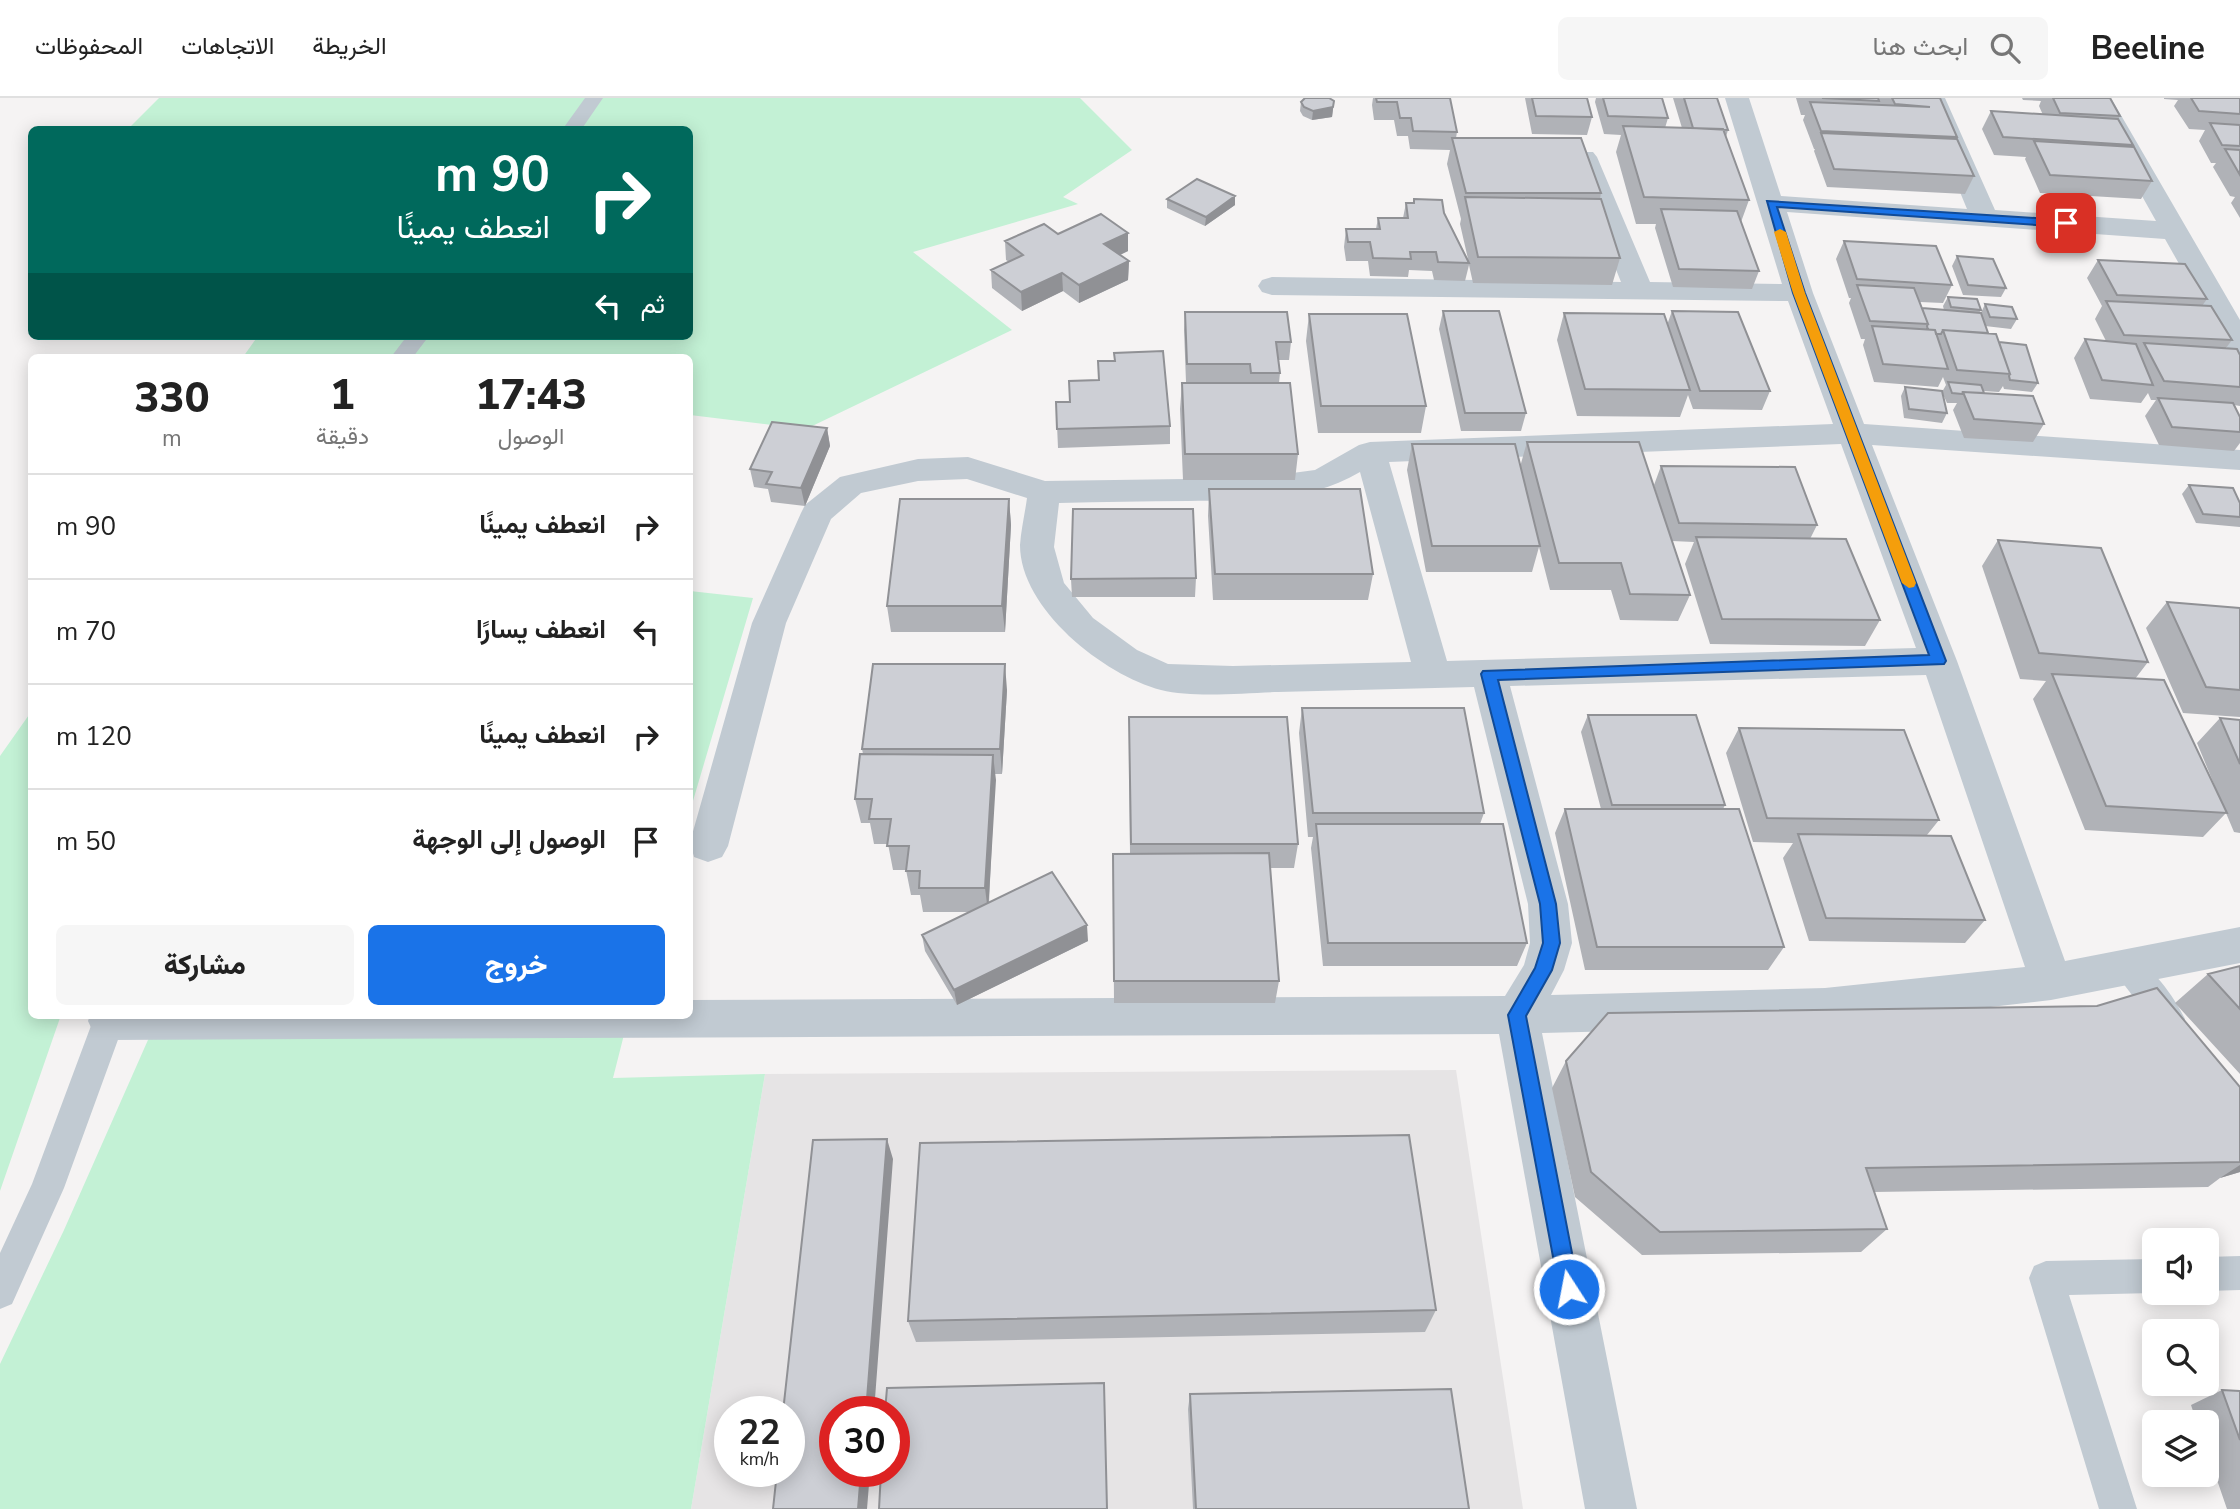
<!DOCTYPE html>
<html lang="ar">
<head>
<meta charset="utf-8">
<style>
	:root { --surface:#fff; --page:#f6f6f6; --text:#222; --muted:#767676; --line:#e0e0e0; --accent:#1a73e8 }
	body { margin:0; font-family:"Nunito Sans",Vazirmatn,sans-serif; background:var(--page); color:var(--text); direction:rtl; height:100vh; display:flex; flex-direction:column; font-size:26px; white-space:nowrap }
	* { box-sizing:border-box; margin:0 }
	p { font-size:23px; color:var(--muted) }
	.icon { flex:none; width:38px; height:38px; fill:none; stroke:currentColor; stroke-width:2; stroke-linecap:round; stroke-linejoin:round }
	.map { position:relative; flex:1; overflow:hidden; direction:ltr }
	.side { position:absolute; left:28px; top:256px; width:665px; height:665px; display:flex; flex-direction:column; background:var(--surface); border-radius:10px; box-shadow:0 4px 18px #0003; direction:rtl }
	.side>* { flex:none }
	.top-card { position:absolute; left:28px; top:28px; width:665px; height:214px; border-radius:10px; box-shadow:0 4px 18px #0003; direction:rtl; background:#00695c; color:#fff; overflow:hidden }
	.controls { position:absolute; left:2142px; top:1130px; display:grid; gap:14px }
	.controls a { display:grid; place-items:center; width:77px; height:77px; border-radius:10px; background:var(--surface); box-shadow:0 4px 18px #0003; font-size:35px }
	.speed { position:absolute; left:714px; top:1298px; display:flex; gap:14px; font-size:35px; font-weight:700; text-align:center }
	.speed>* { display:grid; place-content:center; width:91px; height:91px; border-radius:50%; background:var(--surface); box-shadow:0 4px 18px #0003; line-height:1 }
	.speed small { font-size:18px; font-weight:400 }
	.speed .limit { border:10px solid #d22; background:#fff; color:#111 }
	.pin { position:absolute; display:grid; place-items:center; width:60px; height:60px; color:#fff; margin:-30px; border-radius:14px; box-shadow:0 4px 10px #0006 }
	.me { position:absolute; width:77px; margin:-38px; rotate:349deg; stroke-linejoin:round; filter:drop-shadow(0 0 5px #0008) }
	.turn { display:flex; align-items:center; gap:24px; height:147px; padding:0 28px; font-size:32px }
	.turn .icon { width:91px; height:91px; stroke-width:2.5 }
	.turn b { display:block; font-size:49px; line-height:60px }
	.then { display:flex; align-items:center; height:66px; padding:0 28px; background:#0003; gap:14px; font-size:26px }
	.eta { display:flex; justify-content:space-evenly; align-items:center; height:119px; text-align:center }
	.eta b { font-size:42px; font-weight:800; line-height:49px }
	.button { display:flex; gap:14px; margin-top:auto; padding:14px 28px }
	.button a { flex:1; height:80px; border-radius:10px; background:var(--accent); color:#fff; font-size:28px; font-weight:800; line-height:80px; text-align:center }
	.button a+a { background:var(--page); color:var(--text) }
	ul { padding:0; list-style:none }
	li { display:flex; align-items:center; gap:21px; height:105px; padding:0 28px; border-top:2px solid var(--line) }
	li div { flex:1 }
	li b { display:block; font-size:26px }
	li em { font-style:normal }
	header { display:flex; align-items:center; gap:42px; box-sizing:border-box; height:98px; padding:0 35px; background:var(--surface); border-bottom:2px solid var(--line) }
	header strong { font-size:33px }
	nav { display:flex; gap:38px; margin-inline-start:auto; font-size:24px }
	.search { width:490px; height:63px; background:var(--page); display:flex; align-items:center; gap:18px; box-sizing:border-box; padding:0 24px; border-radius:10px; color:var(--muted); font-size:26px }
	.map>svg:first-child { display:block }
	.education { fill:#e6e4e5; fill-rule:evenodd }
	.green { fill:#c3f1d5 }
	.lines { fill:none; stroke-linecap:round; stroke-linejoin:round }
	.service { fill:#c1cad2; fill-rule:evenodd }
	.minor { fill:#c1cad2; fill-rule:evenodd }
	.wall { fill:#b0b2b7 }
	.shaded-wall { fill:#909195 }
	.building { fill:#cdcfd5; stroke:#909195; stroke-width:2 }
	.route { fill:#1a73e8; stroke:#114b97; stroke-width:2 }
	.slow { fill:#f59e0b }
</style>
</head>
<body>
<header>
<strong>Beeline</strong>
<div class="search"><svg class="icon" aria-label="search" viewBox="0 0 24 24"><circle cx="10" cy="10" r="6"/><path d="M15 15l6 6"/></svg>ابحث هنا</div>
<nav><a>الخريطة</a><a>الاتجاهات</a><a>المحفوظات</a></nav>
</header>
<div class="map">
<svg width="2240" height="1411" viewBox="0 0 2240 1411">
	<rect width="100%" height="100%" fill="#f5f3f3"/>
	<path class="education" d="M1456,972l67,439h-832l74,-435zM730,1314h59v60h-59zM835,1314h59v60h-59z"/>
	<path class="green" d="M159,0h921l52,52 -69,47 15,7 -165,48 99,78 -206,99 -116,-14v-58h-447l15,-21h432v-206h-563z
		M690,493l63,7 -63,213z
		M31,614l1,303h29l-61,176v-435z
		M159,917h470l-16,63 152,-4 -74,435h-691v-145l64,-134z"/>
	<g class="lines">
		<path class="service" d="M585,0h18l-22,32h-19z
			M407,238h22l-16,21h-22z
			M2130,858c21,8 45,42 55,63l-5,10 -11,4 -11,-4 -39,-51 -4,-9 4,-9z
			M95,917h32l-63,173 -52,116 -12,5v-56l32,-69z
			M2240,1158v34l-33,1v-34z
			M2154,1161v34l-85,2 68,214h-38l-70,-231 5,-12 12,-5z"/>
		<path class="minor" d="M1725,0h24l32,98 186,13 -46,-111h24l50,112 161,11 -69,-123h24l129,222v34l-10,-3 -5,-6 -60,-106 -378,-27 26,81 51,131 376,26v20l-368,-25 85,216 108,300 175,-34v36l-189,37 -226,26 -283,7 95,476h-52l-86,-475 -1390,6 -15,-6 -6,-13 2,-6h600v-15l815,-4 19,-31 6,-22 -2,-39 -54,-217c-65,2 -131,3 -196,5 -35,1 -84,6 -117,-2 -57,-15 -141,-81 -141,-145 1,-15 5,-32 7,-47l-60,-19 -49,2 -57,12 -30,26 -45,104 -58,223 -6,11 -14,5 -14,-5 -4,-15 62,-219 49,-110 4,-8 35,-28 78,-18 50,-2 77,24 209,-3 61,-8 44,-25 11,-3 463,-18 -45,-123 -516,-6 -10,-3 -4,-6 4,-6 10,-3 349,5 -50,-125 4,-5h18l4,5 53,125 132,2zM1841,346l75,204 -469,13 -58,-199zM1360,374l51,190 -178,4 -65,-2 -31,-14 -44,-32 -29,-35 -10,-36 5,-44c43,-1 86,-2 129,-2 59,-1 120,2 172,-29zM1926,577l99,292 -200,21 -274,7 13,-25 8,-27 -4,-39 -58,-218z"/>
	</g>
	<path class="wall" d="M1373,0h77l7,34 -1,6 145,55 -1,6 20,59 -8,27 -139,-2 -4,-18 -4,16 -31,-1 -2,-9 -23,-1 -1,7 -38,-1 -2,-15h-22l-2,-14 2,-18h30l2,-11h25l3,-15h7l1,-4 30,14 24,46 -8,-35 1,-5 -14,-55 3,-14 -40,-1 -2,-13h-11l-3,-16h-20l-2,-15z
		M1525,0h62l5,19 -5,18 -55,-1z
		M1596,0h66l6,20 -3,10h17l-9,-30h44l11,32 -2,7 23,63 -8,22 18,49 -7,18 -79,-2 -18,-59 1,-4h-20l-20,-72 5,-17 -17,-1 -9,-32z
		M1796,0h144l17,39 -1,2 18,37 -9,18 -138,-7 -13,-36 1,-2h-1l-11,-29 2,-5h-4z
		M2022,0h88l10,18 -2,3 15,26 -1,2 20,34 -11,18 -101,-6 -15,-34 1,-2 -32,-2 -12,-26 9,-18 52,4 -4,-9 2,-5 -18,-1z
		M2164,0h76v120l-9,-15 4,-6 -5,-1 -17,-29 3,-4h-5l-12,-22 6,-11 -16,-1 -15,-23 4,-6 -14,-1z
		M1334,3l-2,16 -20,3 -9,-4 -3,-5 1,-9z
		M1235,98v9l-30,21 -38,-18v-9z
		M1058,136l70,17 -8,4 9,6 -1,19 -49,23 -16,-12 -41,20 -30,-23 -1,-18 18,-8 -3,-2 -1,-19z
		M1844,143l108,44 -9,18 -23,-1 2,6 22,2 -1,-4 5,-9 33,13 -2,3h2l4,-9 32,15 -6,10 -26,-3 3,7 11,9 39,41 -6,9 -28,-3 -1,-3 -4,6 -16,-1 1,2 60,31 -11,18 -69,-4 -11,-28 4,-7h-10l-5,-11 4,-7 -3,-8 -5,10 -64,-5 -11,-37 2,-6h-4l-12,-36 2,-5h-2l-13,-39z
		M1957,158l49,32 -5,9 -38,-2 -11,-29z
		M2098,162l109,39 -5,7 30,34 -6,8 14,7v51l-6,-1 6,12v26l-6,8 -75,-6 -14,-29 11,-16h-5l-3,-7 -7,10 -51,-4 -16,-41 11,-19 21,2 -11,-22 7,-13 -15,-28z
		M1443,213l83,102 -5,18h-60l-22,-102z
		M1672,213l98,80 -8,19 -69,-1 -5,-14 -8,22 -103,-1 -20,-76 7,-27 103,12z
		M1185,214l106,30 -2,18h-11l2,13 -1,10 19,71 -3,26h-112l-3,-71 2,-26 4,-1 -2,-52z
		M1309,216l117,92 -5,27h-103l-12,-92z
		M1905,289l42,26 -5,10 -38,-5 -3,-22z
		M1056,304l114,24v18l-112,4z
		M827,330l3,18 -25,60 -34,-4 -3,-13 -14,-2 -4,-18z
		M1527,344l142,91 -15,-48 7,-19 156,59 -7,14 70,81 -15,26 -155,-2 -25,-80 9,-22 -22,-1 18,54 -12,26 -58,-1 -9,-30h-61l-11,-43 -7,25h-106l-19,-102 5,-26 108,23z
		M2189,387l51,18v24l-44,-4 -14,-29z
		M1209,391l164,85 -5,26h-155l-5,-84z
		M1009,401l2,26 -6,107h-114l-4,-26z
		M1998,442l150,122 -13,17 86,122 -24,-58 23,-25 20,2v113l-6,-1 -8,-19 -23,24 -118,-7 -52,-131 13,-18 -26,-2 -38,-113z
		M1196,480l-1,19h-123l-1,-18z
		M2167,504l73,6v109l-57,-4 -37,-85z
		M1007,592l-5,84h-7l-6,129 99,38 -131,64 -32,-54 -3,-16 47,-23h-46l-3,-17h-9l-5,-25h-13l-5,-26h-14l-4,-21h-9l-6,-24 8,-45 -1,-5z
		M1302,610l182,105 -4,11 47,119 -10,23h-194l-12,-118 2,-11h-5l-9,-104z
		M1588,617l137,90 -2,4 61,138 -16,23h-183l-30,-137 10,-24h36l-20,-77z
		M1739,630l200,92 -12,15 58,85 -20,23 -156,-2 -26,-83 10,-15 -40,-1 -27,-89z
		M1129,644l169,102 -4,24h-24l9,113 -4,22h-161l-1,-149 17,-1z
		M2240,868v108l-65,-71 33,-29z
		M1566,963l674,26v85l-20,6 -12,9 -334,5 13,37 -26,23 -219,3 -67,-58 -23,-109z
		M1436,1212l-11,22 -509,10 -8,-21z
		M2222,1292l18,1v118h-13l-20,-58v-28h-10l-6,-18z
		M1190,1296l279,115h-276l-5,-100z"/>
	<path class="shaded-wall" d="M1334,3l-2,16 -20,3 1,-9z
		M1235,98v9l-30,21 1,-9z
		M1128,135v18l-23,11 -1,-18z
		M1129,163l-1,19 -49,23v-18z
		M1062,175l1,18 -41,20 -1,-19z
		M827,330l3,18 -25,60 -4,-18z
		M1009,401l2,26 -6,107 -3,-26z
		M1005,566l2,26 -5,84 -2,-25z
		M993,657l3,25 -8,132 -3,-24z
		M1087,827l1,16 -131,64 -3,-15z
		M887,1041l6,20 -19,253h-8z
		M2240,1067v7l-20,6z
		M861,1374h9l-3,37h-9z"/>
	<path class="building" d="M1305,0h24l5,3 -1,6 -20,4 -9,-4 -3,-5z
		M1376,0h74l7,34 -44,-1 -2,-13h-11l-3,-16h-20z
		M1532,0h55l5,19 -56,-1z
		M1603,0h59l6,20 -60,-2z
		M1684,0h33l11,32 -35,-2z
		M1822,0h56l1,3z
		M1892,0h48l17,39 -136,-6 -11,-29 120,5 -35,-3z
		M2053,0h57l10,18 -60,-3z
		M2191,0h49v16l-41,-3z
		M1991,13l127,8 15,26 -130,-8z
		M2210,25l30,2v21l-18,-1z
		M1623,28l100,3 26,71 -105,-3z
		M1821,35l136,6 17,37 -140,-7z
		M1452,40h129l20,55h-135z
		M2034,43l100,6 18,34 -102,-6z
		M2225,51l15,1v25z
		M1197,81l38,17 -29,21 -39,-18z
		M1465,99l136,2 19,59 -142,-1z
		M1414,101l28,1 2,13 25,50 -31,-1 -2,-10h-26l1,7 -38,-1 -3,-16h-22l-2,-13h34l-2,-11h30l-2,-15h8z
		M1661,111l76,2 22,60 -80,-2z
		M1101,116l27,19 -24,11 25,17 -50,24 -17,-12 -41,19 -30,-22 32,-15 -18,-14 39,-17 14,10z
		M1844,143l92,5 16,39 -95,-6z
		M1957,158l36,3 13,29 -38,-3z
		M2098,162l87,4 22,35 -90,-4z
		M1857,187l57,3 14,36 -58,-3z
		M1948,199l29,2 4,11 -30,-3z
		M2106,203l105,5 21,34 -108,-5z
		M1985,206l27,3 5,12 -27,-2z
		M1922,210l59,5 7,20 -45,-3 -2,4h-5l-1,-4h-7l-1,-4 1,-2z
		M1443,213h56l27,102h-61z
		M1672,213l66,1 32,79h-70z
		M1185,214h102l4,30h-15l4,31h-29l-1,-9h-63z
		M1564,215l100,1 26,76 -105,-1z
		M1309,216h98l19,92h-105z
		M1872,228l63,4 13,39 -65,-5z
		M1943,232l53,4 14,40 -53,-4z
		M2085,241l51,5 17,41 -51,-5z
		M1999,244l27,3 12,38 -28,-3 -1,-4 1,-2z
		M2144,245l93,6 3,6v32l-76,-6z
		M1163,253l7,75 -113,3 -1,-27h14l-1,-21 30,-1 -1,-19h17l-1,-8z
		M1948,284l33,3 3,8 -21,-1 -1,2 -10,-1z
		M1182,285h108l8,71h-113z
		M1905,289l37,4 5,22 -38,-4z
		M1963,294l70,4 11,28 -70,-5z
		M2158,300l75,5 7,14v15l-68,-5z
		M772,324l55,6 -26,60 -35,-4 6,-12 -22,-3z
		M1527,344h112l51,153 -60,-1 -9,-31h-62z
		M1412,346h103l25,102h-108z
		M1661,368l134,1 22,58 -138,-2z
		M2189,387l44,3 7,15v14l-37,-3z
		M1209,391h151l13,85h-158z
		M900,401h109l-7,107h-115z
		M1073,411h120l3,69 -125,1z
		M1696,439l150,2 34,81 -158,-1z
		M1998,442l103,8 47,114 -109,-9z
		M2167,504l73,6v82l-34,-3z
		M873,566h132l-5,85h-138z
		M2052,576l112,6 63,133 -121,-7z
		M1302,610h162l20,105h-171z
		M1588,617h108l29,90h-113z
		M1129,619h158l11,127h-167z
		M2220,620l20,2v44z
		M1739,630l165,2 35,90 -172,-2z
		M860,656l133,1 -8,133h-66l1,-17h-14l3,-25h-22l4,-27h-22l3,-20h-17z
		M1565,711h174l45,138h-187z
		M1316,726h187l24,119h-199z
		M1798,736l153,2 34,84 -159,-2z
		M1269,755l10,128h-165l-1,-127z
		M1052,774l35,53 -133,65 -32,-55z
		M2240,868v43l-32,-35z
		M2157,890l83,99v75l-374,6 21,61 -227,3 -69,-60 -25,-111 42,-48 489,-7z
		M1409,1037l27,175 -528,11 12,-178z
		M887,1041l-21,273h-31v60h26l-3,37h-85l4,-37h12v-60h-6l30,-272z
		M1104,1285l3,126h-228l2,-37h13v-60h-9l2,-24z
		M1451,1291l18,120h-273l-6,-115z
		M2222,1292l18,1v49z"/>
	<path class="route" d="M1767,103l299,19 6,3 -6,4 -289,-20 28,86 141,368 -2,3 -446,16 58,224 4,39 -8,27 -26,46 53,273 -3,7 -7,3 -7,-3 -3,-7 -51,-274 27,-47 8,-25 -3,-39 -59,-230 2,-3 446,-16 -136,-362z"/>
	<path class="slow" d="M1780,131l6,3 19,61 111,290 -2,4 -5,1 -7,-5 -109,-290 -19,-61z"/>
</svg>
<div class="controls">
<a><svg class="icon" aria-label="sound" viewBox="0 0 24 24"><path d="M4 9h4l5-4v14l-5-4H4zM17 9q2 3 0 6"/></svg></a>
<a><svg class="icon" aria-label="search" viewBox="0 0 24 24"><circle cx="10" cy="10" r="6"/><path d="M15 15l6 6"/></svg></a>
<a><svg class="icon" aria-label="layers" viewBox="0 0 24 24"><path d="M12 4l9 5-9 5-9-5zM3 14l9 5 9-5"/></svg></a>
</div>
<div class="speed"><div>22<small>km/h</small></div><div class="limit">30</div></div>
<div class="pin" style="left:2066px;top:125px;background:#d93025"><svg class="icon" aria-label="arrive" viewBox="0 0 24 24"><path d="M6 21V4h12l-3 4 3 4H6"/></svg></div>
<svg class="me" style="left:1569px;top:1191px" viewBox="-20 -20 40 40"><circle r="17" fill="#1a73e8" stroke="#fff" stroke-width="3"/><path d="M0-11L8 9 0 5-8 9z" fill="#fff"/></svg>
<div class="top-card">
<div class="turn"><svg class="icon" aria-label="right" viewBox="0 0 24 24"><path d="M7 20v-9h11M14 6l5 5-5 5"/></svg><div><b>90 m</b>انعطف يمينًا</div></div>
<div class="then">ثم<svg class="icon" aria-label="left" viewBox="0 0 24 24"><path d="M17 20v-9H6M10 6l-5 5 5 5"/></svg></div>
</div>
<section class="side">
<div class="eta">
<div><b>17:43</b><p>الوصول</p></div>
<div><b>1</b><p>دقيقة</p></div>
<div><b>330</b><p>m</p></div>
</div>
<ul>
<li><svg class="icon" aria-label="right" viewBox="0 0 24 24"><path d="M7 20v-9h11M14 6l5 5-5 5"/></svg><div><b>انعطف يمينًا</b></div><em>90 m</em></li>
<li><svg class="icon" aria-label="left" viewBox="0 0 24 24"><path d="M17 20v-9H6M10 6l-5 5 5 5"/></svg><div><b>انعطف يسارًا</b></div><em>70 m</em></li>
<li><svg class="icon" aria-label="right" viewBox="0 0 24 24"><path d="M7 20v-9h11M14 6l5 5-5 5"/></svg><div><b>انعطف يمينًا</b></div><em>120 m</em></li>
<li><svg class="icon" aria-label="arrive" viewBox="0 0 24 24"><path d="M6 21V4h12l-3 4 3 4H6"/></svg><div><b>الوصول إلى الوجهة</b></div><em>50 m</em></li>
</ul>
<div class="button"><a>خروج</a><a>مشاركة</a></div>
</section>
</div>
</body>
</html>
